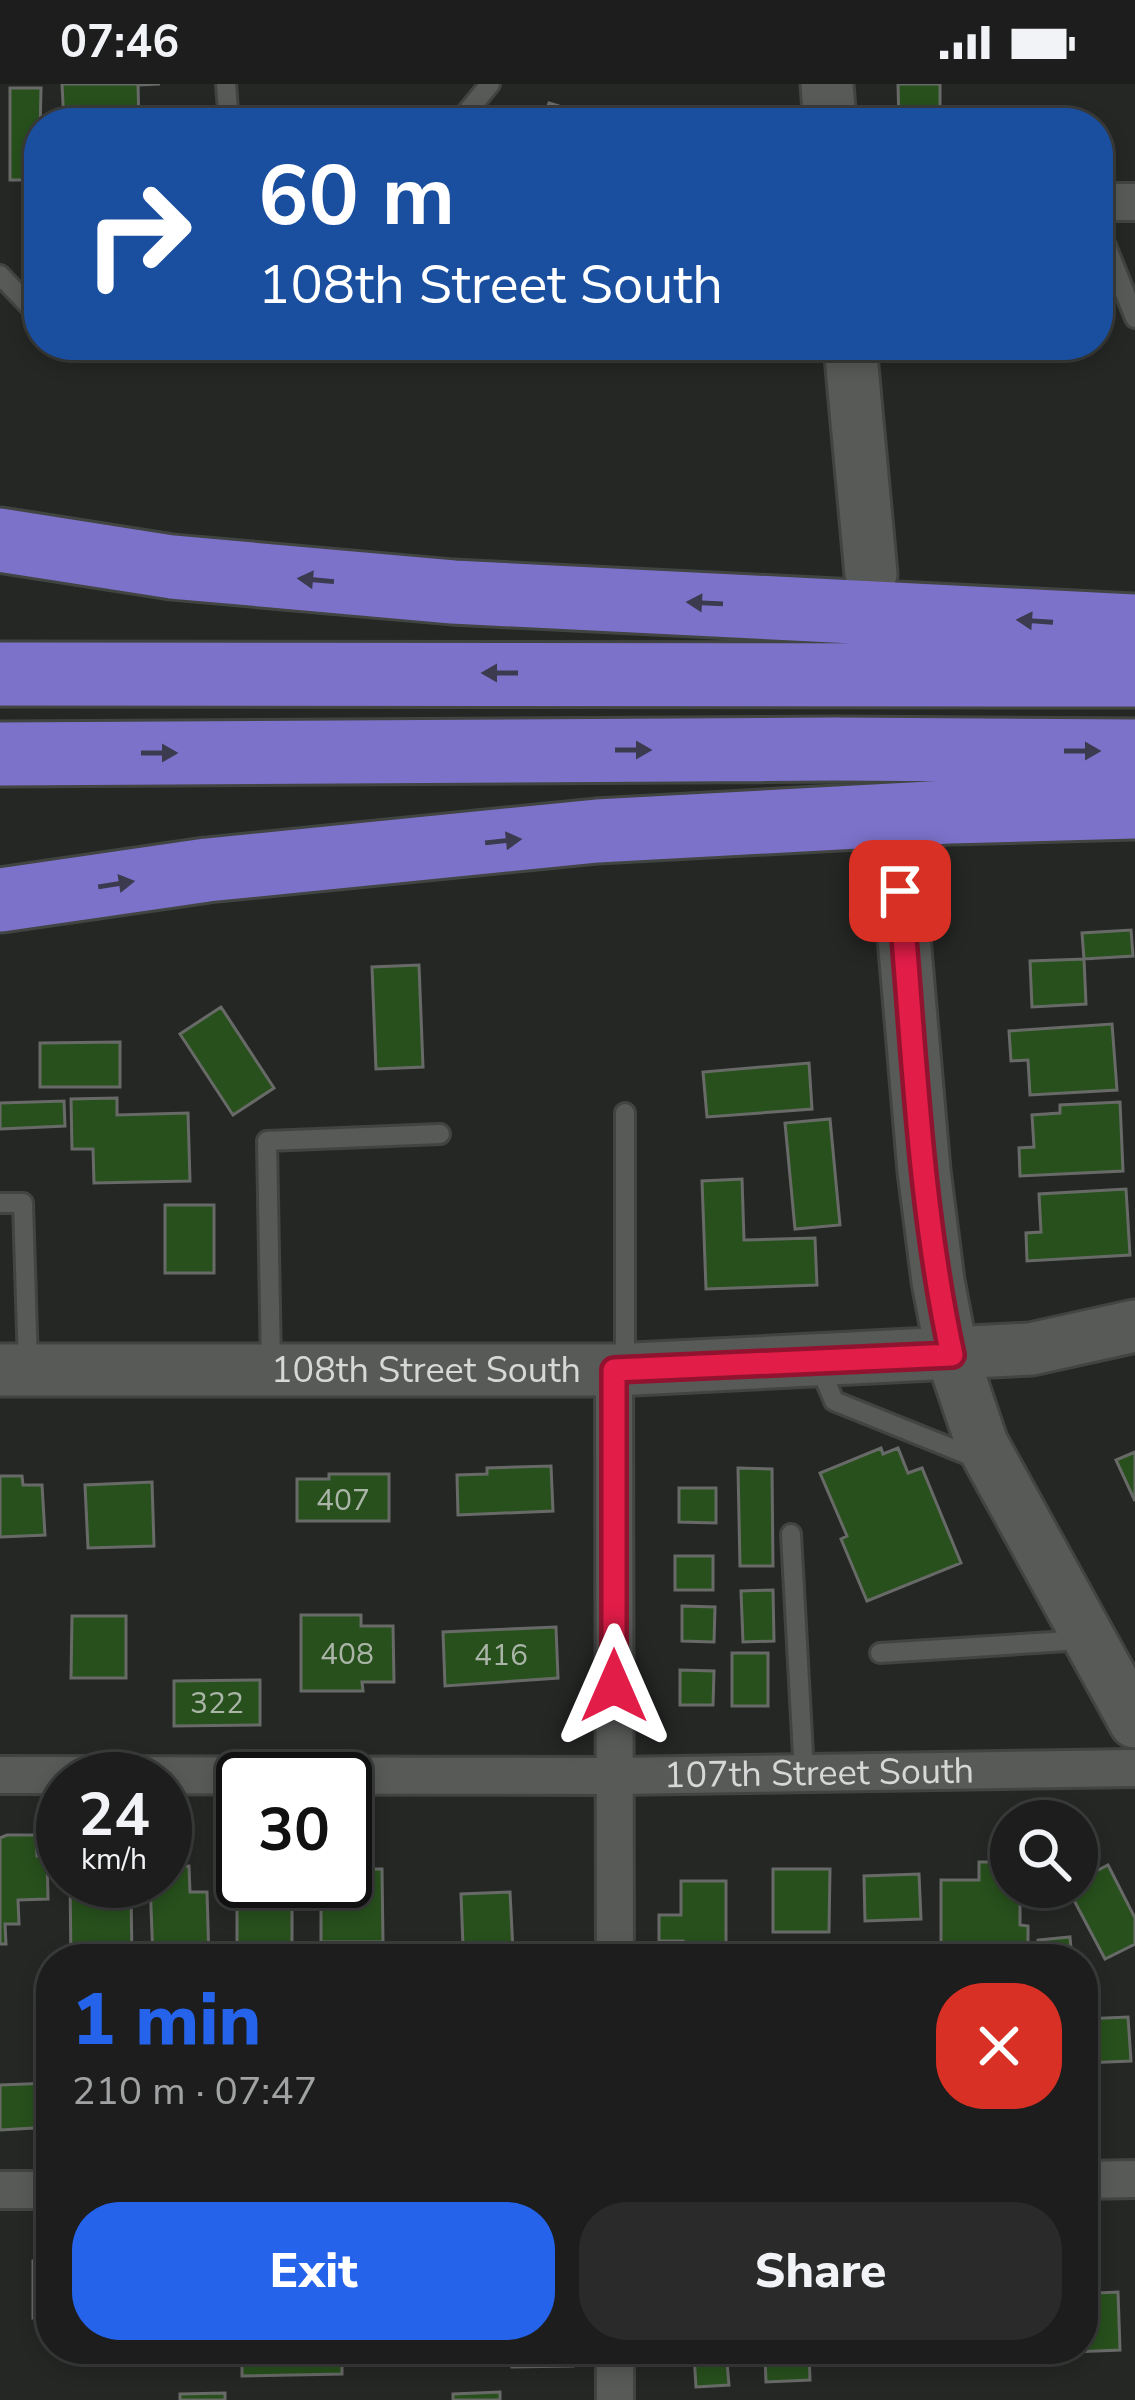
<!DOCTYPE html>
<html lang="en">
<head>
<meta charset="utf-8">
<style>
	:root { --surface:#1c1d1c; --page:#292a29; --text:#f1f3f6; --muted:#a0a2a3; --line:#3a3b3b; --accent:#2563eb }
	body { margin:0; font-family:"Nunito Sans",sans-serif; background:var(--page); color:var(--text); height:100vh; display:flex; flex-direction:column; font-size:45px; white-space:nowrap }
	* { box-sizing:border-box; margin:0 }
	p { font-size:39px; color:var(--muted) }
	.icon { flex:none; width:66px; height:66px; fill:none; stroke:currentColor; stroke-width:2; stroke-linecap:round; stroke-linejoin:round }
	.map { position:relative; flex:1; overflow:hidden }
	.side { position:absolute; left:36px; top:1860px; width:1062px; height:420px; display:flex; flex-direction:column; background:var(--surface); border-radius:48px; box-shadow:0 6px 18px #0003,0 0 0 3px var(--line) }
	.side>* { flex:none }
	.hud { position:absolute; left:24px; top:24px; width:1089px; height:252px; border-radius:48px; box-shadow:0 6px 18px #0003,0 0 0 3px var(--line); background:#1a4fa0; color:#fff; overflow:hidden }
	.tools { position:absolute; left:990px; top:1716px; display:grid; gap:24px }
	.tools a { display:grid; place-items:center; width:108px; height:108px; border-radius:50%; background:var(--surface); box-shadow:0 6px 18px #0003,0 0 0 3px var(--line); font-size:60px }
	.speed { position:absolute; left:36px; top:1668px; display:flex; gap:24px; font-size:60px; font-weight:700; text-align:center }
	.speed>* { display:grid; place-content:center; width:156px; height:156px; border-radius:50%; background:var(--surface); box-shadow:0 6px 18px #0003,0 0 0 3px var(--line); line-height:1 }
	.speed small { font-size:30px; font-weight:400 }
	.speed .limit { border:6px solid #111; border-radius:18px; background:#fff; color:#111 }
	.pin { position:absolute; display:grid; place-items:center; width:102px; height:102px; color:#fff; margin:-51px; border-radius:24px; box-shadow:0 6px 18px #0006 }
	.me { position:absolute; width:132px; margin:-66px; rotate:0deg; stroke-linejoin:round; filter:drop-shadow(0 0 9px #0008) }
	.turn { display:flex; align-items:center; gap:42px; height:252px; padding:0 36px; font-size:54px }
	.turn .icon { width:156px; height:156px; stroke-width:2.5 }
	.turn b { display:block; font-size:84px; line-height:102px }
	.round { display:grid; place-items:center; flex:none; width:126px; height:126px; border-radius:48px; background:var(--page) }
	.headline { display:flex; align-items:center; justify-content:space-between; height:204px; padding:0 36px }
	h1 { font-size:72px; font-weight:800; line-height:90px; color:var(--accent) }
	.action { display:flex; gap:24px; margin-top:auto; padding:24px 36px }
	.action a { flex:1; height:138px; border-radius:48px; background:var(--accent); color:#fff; font-size:48px; font-weight:800; line-height:138px; text-align:center }
	.action a+a { background:var(--page); color:var(--text) }
	.status { display:flex; justify-content:space-between; align-items:center; height:84px; padding:0 60px; background:var(--surface); direction:ltr }
	.status svg { height:33px; fill:currentColor }
	.map>svg:first-child { display:block }
	.building { fill:#27501c; stroke:#686a68; stroke-width:3 }
	.lines { fill:none; stroke-linecap:round; stroke-linejoin:round }
	.lane-casing { stroke:#424442; stroke-width:24 }
	.street-casing { stroke:#424442; stroke-width:42 }
	.secondary-casing { stroke:#424442; stroke-width:57 }
	.highway-casing { stroke:#424442; stroke-width:69 }
	.lane { stroke:#585a58; stroke-width:18 }
	.street { stroke:#585a58; stroke-width:36 }
	.secondary { stroke:#585a58; stroke-width:51 }
	.highway { stroke:#7d72ca; stroke-width:63 }
	.oneway { fill:#3b3a4e }
	.route-casing { stroke:#92132f; stroke-width:30 }
	.route { stroke:#e11d48; stroke-width:21 }
	.labels { text-anchor:middle; dominant-baseline:central; stroke-width:12; stroke-linejoin:round; paint-order:stroke }
	.number-label { font-size:30px; fill:#aab5a8 }
	.street-label { font-size:36px; fill:#d6d7d6; stroke:#252725 }
</style>
</head>
<body>
<div class="status"><b>07:46</b><svg viewBox="0 0 49 12"><path d="M0 12V9h3v3zM5 12V6h3v6zM10 12V3h3v9zM15 12V0h3v12zM26 1h20v11H26zM47 4h2v5h-2z"/></svg></div>
<div class="map">
<svg width="1135" height="2316" viewBox="0 0 1135 2316">
	<rect width="100%" height="100%" fill="#252725"/>
	<path class="building" d="M62,0h98l-22,1 1,38h-75z
		M898,0h42v39h-41z
		M10,4h31l-2,92h-29z
		M549,19l65,20h-72z
		M1131,846l2,26 -49,3 -2,-26z
		M1084,875l2,45 -54,3 -2,-46z
		M419,881l4,102 -47,2 -4,-102z
		M221,923l53,81 -41,27 -53,-81z
		M1112,940l5,66 -87,5 -2,-35 -17,1 -2,-30z
		M120,958v45h-80v-44z
		M809,979l3,46 -105,8 -4,-45z
		M117,1014v17l71,-2 2,68 -96,2 -1,-34h-21l-1,-50z
		M64,1017l1,25 -65,3v-26z
		M1120,1018l3,69 -103,5 -1,-28 15,-1 -2,-32 28,-2v-8z
		M830,1035l10,106 -45,4 -10,-106z
		M742,1095l2,61 71,-2 2,47 -111,4 -4,-108z
		M1126,1105l4,66 -103,6 -1,-28 15,-1 -2,-38z
		M165,1121h49v68h-49z
		M881,1364l2,6 15,-6 10,25 14,-5 39,95 -94,38 -26,-62 6,-3 -27,-63z
		M1135,1368v49l-19,-41z
		M551,1382l2,45 -95,4 -1,-40 30,-1v-6z
		M738,1384l34,1 1,97h-33z
		M329,1390h60v47h-92v-42h32z
		M0,1392h22l1,9h19l3,50 -45,2z
		M152,1398l2,64 -66,2 -3,-63z
		M679,1404h37v35l-37,-1z
		M675,1472h38v34h-38z
		M773,1506l1,51 -31,1 -2,-51z
		M682,1522l33,1 -1,35 -32,-1z
		M301,1531h60v11h32l1,56h-32l1,9h-62z
		M72,1532h54v62h-55z
		M556,1543l2,51 -113,8 -2,-54z
		M732,1569h36v53h-36z
		M680,1586l34,1 -1,34h-33z
		M260,1596v45l-86,1v-45z
		M7,1751h29l1,21h10l1,43 -30,1 1,24h-14l1,20h-6v-106z
		M979,1778h32v25h9v38l8,1v28h-37v-11h-50v-63h38z
		M1108,1781l27,53v26l-30,15 -38,-72h10v-6z
		M189,1782l1,26h17l2,67h-56l-3,-78h15v-14z
		M237,1784h6v13h25v10h24v53h-55z
		M345,1785h37l1,73h-62v-50h23z
		M773,1785h57l-1,63h-56z
		M919,1790l2,45 -56,2 -1,-45z
		M70,1797h38v11h23l1,67h-61z
		M681,1797h45v78h-43v-18h-24v-26h22z
		M510,1808l3,59 17,-1v9h-55v-13h-12l-2,-52z
		M1070,1853l2,22h-32l-2,-19z
		M1128,1933l3,44 -48,2v-44z
		M50,1999l1,44 -51,3v-45z
		M33,2177h18v57h-18z
		M1096,2178l1,31 21,-1 2,58 -48,2 11,-3v-86z
		M242,2265h100v25l-100,2z
		M512,2265h61v17l-61,1z
		M688,2265h63v13l-24,1 2,22 -33,2 -2,-33h-6z
		M809,2268l1,28 -44,2 -1,-27z
		M500,2308v8h-47v-6z
		M225,2309v7h-45v-6z"/>
	<g class="lines">
		<defs>
			<path id="lane" d="M226,0l3,39
				M458,39l32,-39
				M1098,142l37,92
				M0,191l39,41
				M318,261l35,5 22,-5
				M625,1029v251
				M0,1119h23l5,162
				M818,1279l16,38 142,57
				M271,1281l-4,-224 173,-7
				M791,1450l13,239
				M880,1569l203,-13"/>
			<g id="street">
				<path d="M1098,118h37"/>
				<path d="M614,1286l1,589"/>
				<path id="s1" d="M0,1691l614,1 521,-8"/>
				<path d="M1083,2096l52,-1"/>
				<path d="M0,2106h51"/>
				<path d="M615,2265v51"/>
			</g>
			<g id="secondary">
				<path d="M827,0l3,39"/>
				<path d="M850,261l21,229"/>
				<path d="M896,760l28,327 14,110 14,74 30,89 153,278"/>
				<path id="s2" d="M0,1286h614l417,-21 104,-23"/>
			</g>
			<path id="highway" d="M0,456l172,27 281,25 682,34
				M0,590l1135,1
				M0,670l834,-5 301,2
				M0,816l207,-30 390,-39 352,-19 186,-5"/>
		</defs>
		<use href="#lane" class="lane-casing"/>
		<use href="#street" class="street-casing"/>
		<use href="#secondary" class="secondary-casing"/>
		<use href="#highway" class="highway-casing"/>
		<use href="#lane" class="lane"/>
		<use href="#street" class="street"/>
		<use href="#secondary" class="secondary"/>
		<use href="#highway" class="highway"/>
	</g>
	<defs><path id="oneway-solid" d="M-6-.8H1V-3.2L6.5 0L1 3.2V.8H-6Z" transform="scale(3)"/></defs>
	<g class="oneway">
		<use href="#oneway-solid" transform="translate(316 496) rotate(-175)"/>
		<use href="#oneway-solid" transform="translate(705 519) rotate(-177)"/>
		<use href="#oneway-solid" transform="translate(1035 537) rotate(-176)"/>
		<use href="#oneway-solid" transform="translate(500 589) rotate(180)"/>
		<use href="#oneway-solid" transform="translate(633 666)"/>
		<use href="#oneway-solid" transform="translate(1082 667)"/>
		<use href="#oneway-solid" transform="translate(159 669)"/>
		<use href="#oneway-solid" transform="translate(503 757) rotate(-6)"/>
		<use href="#oneway-solid" transform="translate(116 800) rotate(-9)"/>
	</g>
	<g class="lines">
		<defs>
			<path id="route" d="M614,1602v-316l338,-15c-33,-151 -38,-310 -52,-464"/>
		</defs>
		<use href="#route" class="route-casing"/>
		<use href="#route" class="route"/>
	</g>
	<g class="labels">
		<g class="number-label">
			<text x="343" y="1416">407</text>
			<text x="347" y="1570">408</text>
			<text x="501" y="1571">416</text>
			<text x="217" y="1619">322</text>
		</g>
		<g class="street-label">
			<text stroke="none"><textPath href="#s2" startOffset="426">108th Street South</textPath></text>
			<text stroke="none"><textPath href="#s1" startOffset="819">107th Street South</textPath></text>
		</g>
	</g>
</svg>
<div class="tools">
<a><svg class="icon" aria-label="search" viewBox="0 0 24 24"><circle cx="10" cy="10" r="6"/><path d="M15 15l6 6"/></svg></a>
</div>
<div class="speed"><div>24<small>km/h</small></div><div class="limit">30</div></div>
<div class="pin" style="left:900px;top:807px;background:#d93025"><svg class="icon" aria-label="arrive" viewBox="0 0 24 24"><path d="M6 21V4h12l-3 4 3 4H6"/></svg></div>
<svg class="me" style="left:614px;top:1602px" viewBox="-20 -20 40 40"><path d="M0-17L14 15 0 8-14 15z" fill="#e11d48" stroke="#fff" stroke-width="4"/></svg>
<div class="hud">
<div class="turn"><svg class="icon" aria-label="right" viewBox="0 0 24 24"><path d="M7 20v-9h11M14 6l5 5-5 5"/></svg><div><b>60 m</b>108th Street South</div></div>
</div>
<section class="side">
<div class="headline"><div><h1>1 min</h1><p>210 m · 07:47</p></div><a class="round" style="background:#d93025;color:#fff"><svg class="icon" aria-label="close" viewBox="0 0 24 24"><path d="M6 6l12 12M18 6L6 18"/></svg></a></div>
<div class="action"><a>Exit</a><a>Share</a></div>
</section>
</div>
</body>
</html>
